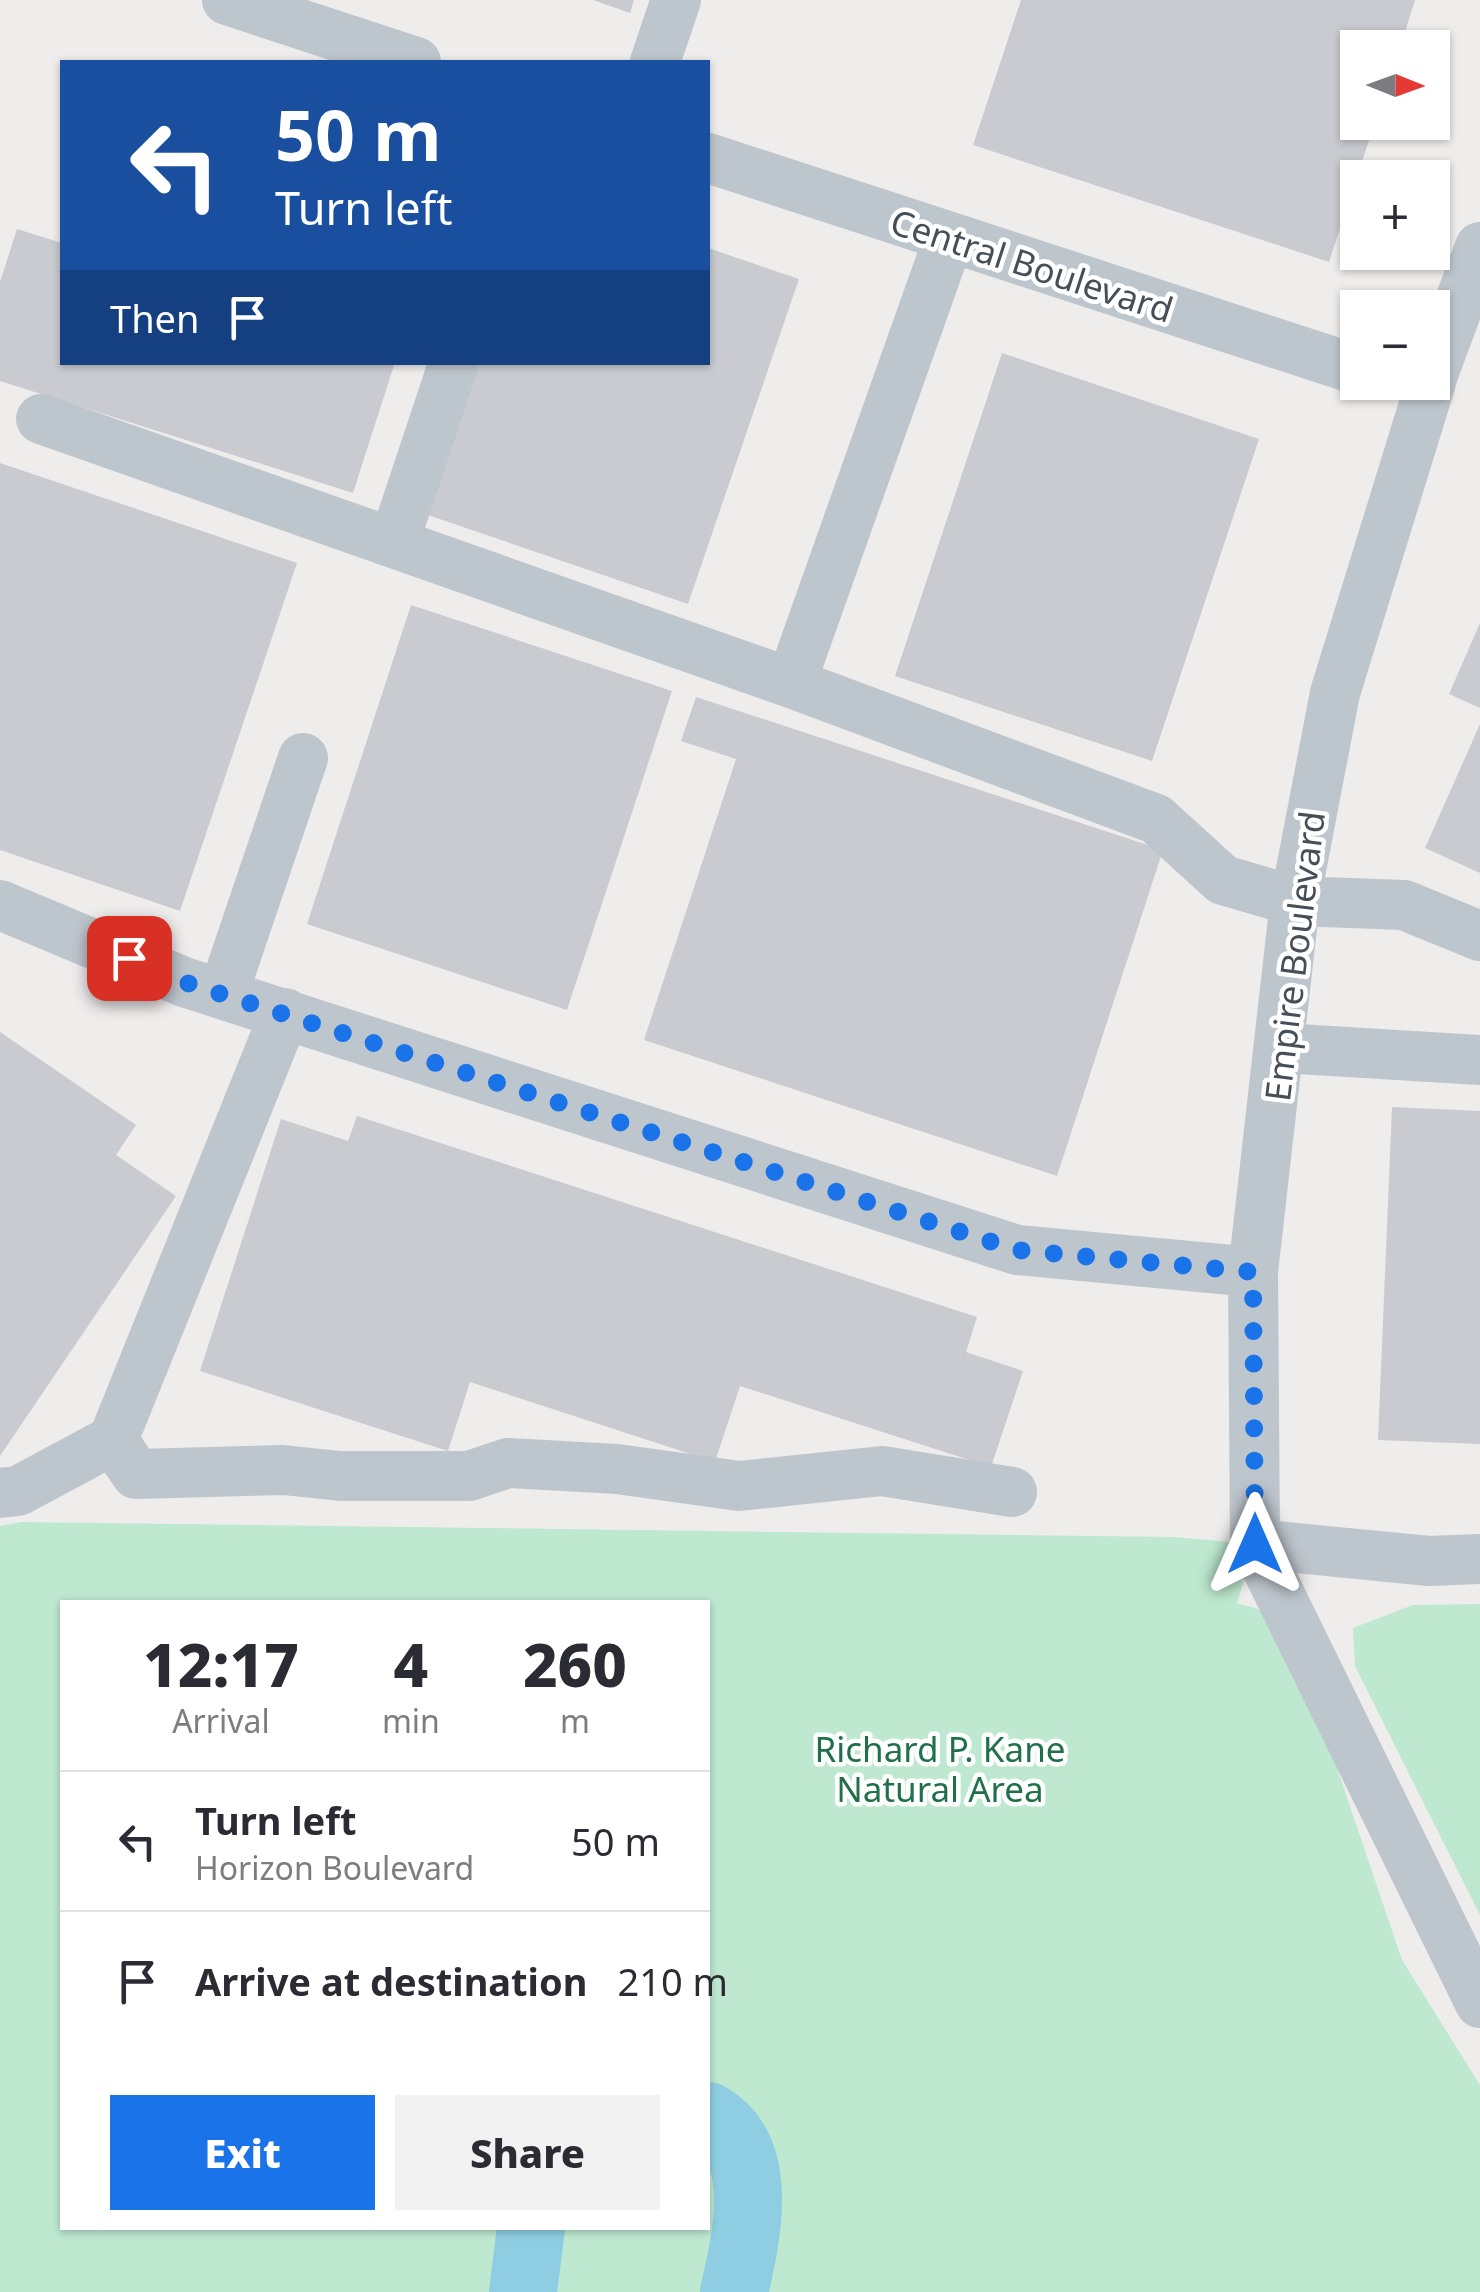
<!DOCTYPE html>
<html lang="en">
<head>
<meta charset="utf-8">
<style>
	:root { --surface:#fff; --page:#f2f2f3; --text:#2b2b33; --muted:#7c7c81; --line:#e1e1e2; --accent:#1a73e8 }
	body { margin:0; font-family:"Noto Sans",sans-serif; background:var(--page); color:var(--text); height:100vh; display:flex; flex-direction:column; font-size:38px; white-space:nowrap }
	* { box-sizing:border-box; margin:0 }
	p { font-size:32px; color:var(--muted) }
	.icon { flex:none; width:55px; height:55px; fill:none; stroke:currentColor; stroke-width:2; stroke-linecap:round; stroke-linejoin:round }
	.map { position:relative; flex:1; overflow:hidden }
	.panel { position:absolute; left:60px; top:1600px; width:650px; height:630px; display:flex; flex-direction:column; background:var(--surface); border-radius:0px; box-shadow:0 2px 8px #0004 }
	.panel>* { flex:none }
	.guide { position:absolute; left:60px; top:60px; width:650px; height:305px; border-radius:0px; box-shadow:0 2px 8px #0004; background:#1a4fa0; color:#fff; overflow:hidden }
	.needle { width:65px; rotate:91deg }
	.controls { position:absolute; left:1340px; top:30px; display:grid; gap:20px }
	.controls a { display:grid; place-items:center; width:110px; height:110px; border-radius:0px; background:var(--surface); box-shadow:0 2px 8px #0004; font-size:50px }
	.pin { position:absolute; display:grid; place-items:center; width:85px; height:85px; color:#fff; margin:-42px; border-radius:20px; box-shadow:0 5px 15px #0006 }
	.me { position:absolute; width:110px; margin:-55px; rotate:0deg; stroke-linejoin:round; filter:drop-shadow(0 0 8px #0008) }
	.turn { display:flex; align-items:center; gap:35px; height:210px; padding:0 50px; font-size:45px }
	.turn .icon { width:130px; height:130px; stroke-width:2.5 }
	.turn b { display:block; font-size:70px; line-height:85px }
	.then { display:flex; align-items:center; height:95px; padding:0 50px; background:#0003; gap:20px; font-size:38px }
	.eta { display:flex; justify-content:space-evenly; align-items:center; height:170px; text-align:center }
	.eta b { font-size:60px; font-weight:800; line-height:70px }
	.button { display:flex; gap:20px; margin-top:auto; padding:20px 50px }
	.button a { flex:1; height:115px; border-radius:0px; background:var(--accent); color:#fff; font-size:40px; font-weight:800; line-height:115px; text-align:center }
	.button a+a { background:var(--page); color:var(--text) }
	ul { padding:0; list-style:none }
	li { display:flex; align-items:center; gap:30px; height:140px; padding:0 50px; border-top:2px solid var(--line) }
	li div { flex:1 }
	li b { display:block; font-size:38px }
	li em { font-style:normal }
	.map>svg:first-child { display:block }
	.green { fill:#bee9d0; fill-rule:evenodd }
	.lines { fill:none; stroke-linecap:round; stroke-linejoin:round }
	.river { stroke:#8fcee2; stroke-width:68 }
	.building { fill:#cacbd0 }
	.minor { stroke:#bec6cd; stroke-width:50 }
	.route { stroke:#1a73e8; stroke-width:18; stroke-dasharray:0 32.4 }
	.labels { text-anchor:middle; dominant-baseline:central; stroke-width:9; stroke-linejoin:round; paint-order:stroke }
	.street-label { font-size:35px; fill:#464f57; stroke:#fff }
	.park-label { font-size:35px; fill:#1f704b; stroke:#fff }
</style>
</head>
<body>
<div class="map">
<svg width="1480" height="2292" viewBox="0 0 1480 2292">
	<rect width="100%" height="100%" fill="#efecec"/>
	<path class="green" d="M21,1522l1152,15 82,7 -18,59 49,14 116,343 78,125v207h-1480v-766zM62,1602h646v626h-646z
		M1480,1604v311l-125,-249 -2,-38 60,-23z"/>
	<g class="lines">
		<path class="river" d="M708,2116c59,34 39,120 26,176
			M523,2292l8,-64"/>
	</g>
	<path class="building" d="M593,0h41l-4,13z
		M1021,0h394l-15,48h-42v74h17l-46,140 -356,-117z
		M17,229l45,14v119h333l-42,131 -353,-112v-99z
		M708,248l91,31 -111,325 -260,-89 52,-153h228z
		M1002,353l257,86 -107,322 -257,-85z
		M0,463l297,100 -117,348 -180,-61z
		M411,605l261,86 -105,319 -260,-86z
		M1480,623v85l-31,-14z
		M696,697l467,153 -106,326 -413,-136 92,-281 -55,-18z
		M1480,724v149l-55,-25z
		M0,1032l136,93 -20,30 60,41 -176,260z
		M1392,1107l88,4v333l-102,-4z
		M357,1116l620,201 -11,35 57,19 -32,96 -251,-81 -25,76 -245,-80 -22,69 -248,-80 81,-252 67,22z"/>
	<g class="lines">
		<path class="minor" d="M227,0l189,62
			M655,62l21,-62
			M708,158l650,212
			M1432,377l48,-130
			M1431,382l-96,311 -40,208 -42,371 2,272 225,459
			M41,419l750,264 365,136 67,61 72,21 109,4 76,31
			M394,542l60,-180
			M791,683l158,-445
			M0,905l184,77 833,268 236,22
			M223,994l80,-236
			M1282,1048l198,12
			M113,1440l23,34 147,-4 57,6h129l39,-13 109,6 122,17 143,-15 130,21
			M0,1493l18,-2 95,-51 172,-427
			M1255,1544l174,17 51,-2"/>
	</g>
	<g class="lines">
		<path class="route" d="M129,958l55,24 833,268 236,22 2,272"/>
	</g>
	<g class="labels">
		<g class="street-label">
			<text transform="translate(1032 265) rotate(18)">Central Boulevard</text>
			<text transform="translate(1294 956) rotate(-83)">Empire Boulevard</text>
		</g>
		<g class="park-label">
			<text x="940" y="1748">Richard P. Kane<tspan x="940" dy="40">Natural Area</tspan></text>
		</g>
	</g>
</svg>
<div class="controls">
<a><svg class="needle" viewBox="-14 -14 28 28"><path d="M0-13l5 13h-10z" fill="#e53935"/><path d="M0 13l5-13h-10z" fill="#7c7c81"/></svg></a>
<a>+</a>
<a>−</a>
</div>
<div class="pin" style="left:129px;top:958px;background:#d93025"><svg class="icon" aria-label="arrive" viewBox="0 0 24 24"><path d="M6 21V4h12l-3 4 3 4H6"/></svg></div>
<svg class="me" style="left:1255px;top:1544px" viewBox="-20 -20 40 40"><path d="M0-17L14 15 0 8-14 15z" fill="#1a73e8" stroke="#fff" stroke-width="4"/></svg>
<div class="guide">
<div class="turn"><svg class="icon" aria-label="left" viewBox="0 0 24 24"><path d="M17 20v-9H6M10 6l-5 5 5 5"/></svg><div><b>50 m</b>Turn left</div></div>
<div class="then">Then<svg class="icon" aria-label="arrive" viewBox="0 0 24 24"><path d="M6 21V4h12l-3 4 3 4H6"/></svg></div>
</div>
<section class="panel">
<div class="eta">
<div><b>12:17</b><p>Arrival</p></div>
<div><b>4</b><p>min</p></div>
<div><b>260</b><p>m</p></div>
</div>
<ul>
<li><svg class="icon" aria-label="left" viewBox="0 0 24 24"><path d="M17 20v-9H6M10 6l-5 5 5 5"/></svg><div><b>Turn left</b><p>Horizon Boulevard</p></div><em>50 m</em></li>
<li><svg class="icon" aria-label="arrive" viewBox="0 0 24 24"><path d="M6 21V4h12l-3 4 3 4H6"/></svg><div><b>Arrive at destination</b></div><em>210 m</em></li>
</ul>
<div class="button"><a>Exit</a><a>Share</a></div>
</section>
</div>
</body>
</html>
